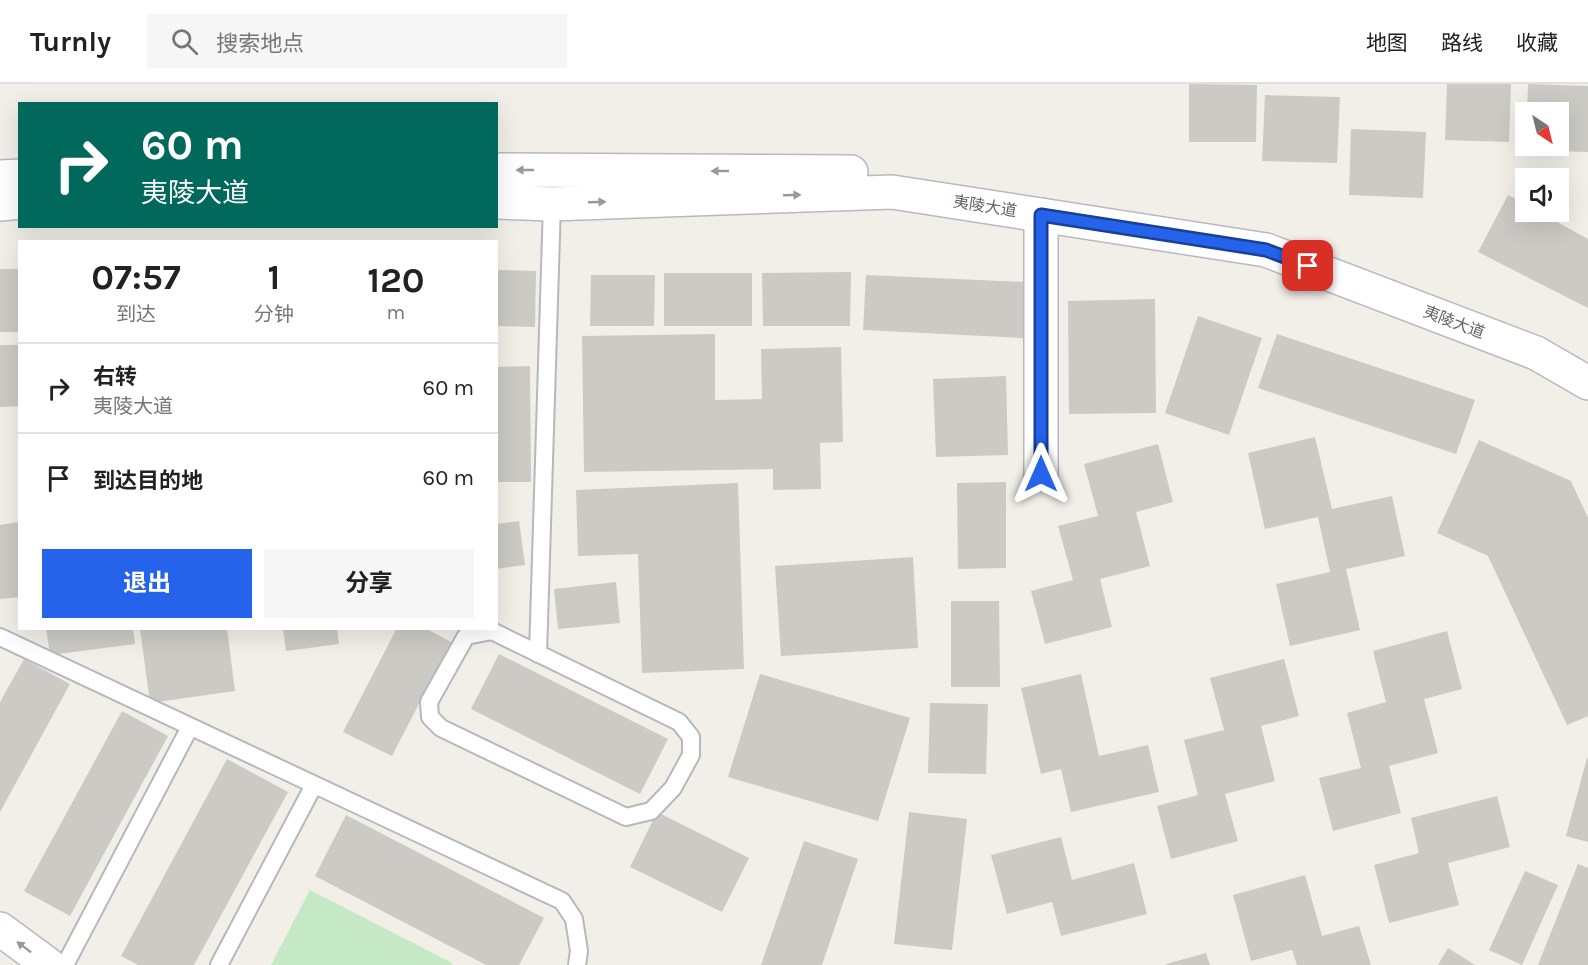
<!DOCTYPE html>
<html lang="zh">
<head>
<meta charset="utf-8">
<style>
	:root { --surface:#fff; --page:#f6f6f6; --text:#222; --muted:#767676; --line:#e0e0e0; --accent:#2563eb }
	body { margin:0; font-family:Karla,"Noto Sans SC",sans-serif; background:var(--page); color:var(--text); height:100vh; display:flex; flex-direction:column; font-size:22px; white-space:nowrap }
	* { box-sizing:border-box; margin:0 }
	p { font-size:20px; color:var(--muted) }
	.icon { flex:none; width:33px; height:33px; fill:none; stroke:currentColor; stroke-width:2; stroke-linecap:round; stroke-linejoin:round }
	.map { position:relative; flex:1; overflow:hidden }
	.sheet { position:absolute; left:18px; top:156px; width:480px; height:390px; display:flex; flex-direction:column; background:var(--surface); border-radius:0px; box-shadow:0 6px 24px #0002 }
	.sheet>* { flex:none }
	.hud { position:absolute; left:18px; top:18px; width:480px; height:126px; border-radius:0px; box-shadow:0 6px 24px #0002; background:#00695c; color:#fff; overflow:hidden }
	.needle { width:39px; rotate:145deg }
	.fabs { position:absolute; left:1515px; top:18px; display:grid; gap:12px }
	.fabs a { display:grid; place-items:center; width:54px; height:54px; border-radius:0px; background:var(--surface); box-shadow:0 6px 24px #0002; font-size:30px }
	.pin { position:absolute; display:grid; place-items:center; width:51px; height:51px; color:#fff; margin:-26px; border-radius:12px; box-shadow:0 3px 9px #0006 }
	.me { position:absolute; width:66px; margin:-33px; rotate:0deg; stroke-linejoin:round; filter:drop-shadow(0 0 4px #0008) }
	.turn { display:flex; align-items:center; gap:21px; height:126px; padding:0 24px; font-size:27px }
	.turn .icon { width:78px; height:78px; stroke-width:2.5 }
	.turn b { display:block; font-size:42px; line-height:51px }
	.eta { display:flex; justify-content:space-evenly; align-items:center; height:102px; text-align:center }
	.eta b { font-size:36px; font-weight:700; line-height:42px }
	.primary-button { display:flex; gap:12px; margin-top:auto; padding:12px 24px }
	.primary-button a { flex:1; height:69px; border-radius:0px; background:var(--accent); color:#fff; font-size:24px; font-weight:700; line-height:69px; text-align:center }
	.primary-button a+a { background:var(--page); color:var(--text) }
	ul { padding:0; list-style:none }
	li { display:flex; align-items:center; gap:18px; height:90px; padding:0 24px; border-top:2px solid var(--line) }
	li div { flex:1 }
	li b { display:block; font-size:22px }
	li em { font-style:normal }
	header { display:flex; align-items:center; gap:36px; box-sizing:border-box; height:84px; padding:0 30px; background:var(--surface); border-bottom:2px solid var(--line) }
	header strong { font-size:28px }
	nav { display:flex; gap:33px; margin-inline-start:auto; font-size:21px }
	.search { width:420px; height:54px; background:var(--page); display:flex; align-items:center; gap:15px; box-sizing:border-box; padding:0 21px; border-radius:0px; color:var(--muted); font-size:22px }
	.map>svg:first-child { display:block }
	.green { fill:#c5e8c5 }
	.building { fill:#cccac5 }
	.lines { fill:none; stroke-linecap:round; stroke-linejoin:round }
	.lane-casing { stroke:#b5b8bc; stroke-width:20 }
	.street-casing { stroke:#b5b8bc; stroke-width:36 }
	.secondary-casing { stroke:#b6babf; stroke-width:36 }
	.lane { stroke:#fff; stroke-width:16 }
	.street { stroke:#fff; stroke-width:33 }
	.secondary { stroke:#fff; stroke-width:33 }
	.oneway { fill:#979a9d }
	.route-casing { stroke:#184099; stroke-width:15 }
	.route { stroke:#2563eb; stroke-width:10 }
	.labels { text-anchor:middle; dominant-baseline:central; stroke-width:4.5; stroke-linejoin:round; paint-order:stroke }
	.street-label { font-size:16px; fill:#5f6368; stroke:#fff }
</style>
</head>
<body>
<header>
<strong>Turnly</strong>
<div class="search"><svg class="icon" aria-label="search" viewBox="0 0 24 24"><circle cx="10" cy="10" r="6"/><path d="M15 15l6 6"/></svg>搜索地点</div>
<nav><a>地图</a><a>路线</a><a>收藏</a></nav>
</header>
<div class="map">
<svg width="1588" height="881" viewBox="0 0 1588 881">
	<rect width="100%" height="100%" fill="#f1efe8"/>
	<path class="green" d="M310,806l142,73v2h-181z"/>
	<path class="building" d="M1189,0l68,1 -1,57h-67z
		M1447,0h64l-2,58 -64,-2z
		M1528,0l60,2v66l-62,-2v-4h32v-34h-31z
		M1265,11l75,2 -3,66 -75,-2z
		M1351,45l75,3 -3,66 -74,-3z
		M1508,111l18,9v8h13l49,27v69l-110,-56z
		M0,185h20v63h-20z
		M496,186l40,1 -1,56 -39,-1z
		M851,188l-1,54h-87l-1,-53z
		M664,189h88v53h-88z
		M591,191h64l-1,51h-64z
		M866,191l160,7 -3,56 -160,-8z
		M1155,215l1,114 -87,1 -1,-113z
		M1198,232l64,22 -33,97 -64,-22z
		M715,250v66l47,-1 -1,-50 80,-2 2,95 -23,1 1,46 -48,1v-21l-189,3 -2,-136z
		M1277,250l198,66 -19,54 -198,-66z
		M0,261h20v61l-20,1z
		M530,282l1,116h-35v-115z
		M1006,292l2,79 -72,2 -3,-78z
		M1315,353l17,72 60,-13 13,60 -59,13 14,61 -70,16 -14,-62 54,-12 -12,-55 -53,12 -17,-76z
		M1479,356l92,41 17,37v198l-21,9 -79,-169 -51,-23z
		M1158,360l15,58 -37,10 14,54 -50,13 12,48 -67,17 -14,-53 42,-11 -15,-54 40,-10 -14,-52z
		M1006,398v86l-48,1 -1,-86z
		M738,399l6,186 -102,4 -4,-119 -60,2 -2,-66z
		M519,437l6,44 -29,4v-45z
		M19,438l1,75 -20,2v-74z
		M913,473l5,91 -137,8 -6,-90z
		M616,498l4,41 -62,6 -4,-40z
		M951,517h48l1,86h-49z
		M46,544h87l2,16 -85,11z
		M147,544h80l8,63 -85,12 -10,-74z
		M283,544h54l2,16 -53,7z
		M397,544h28l26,14 -59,114 -49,-24z
		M1447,547l15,58 -38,10 14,54 -49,13 12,47 -68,18 -14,-53 42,-10 -14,-55 39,-11 -13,-51z
		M499,570l169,85 -28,55 -169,-85z
		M24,575l46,25 -70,128v-110z
		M1284,575l15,57 -38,10 14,55 -50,13 13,47 -67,18 -14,-53 41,-11 -14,-55 40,-10 -14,-52z
		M760,590l150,44 -32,103 -150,-44z
		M1081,590l18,82 49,-11 11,47 -88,20 -10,-43 -20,5 -20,-86z
		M930,619l58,1 -2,70 -58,-1z
		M122,627l46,25 -98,180 -46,-25z
		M1587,674h1v84l-22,-6z
		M227,675l61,33 -94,173h-56l-17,-9z
		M1497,712l13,51 -62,16 11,42 -70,18 -15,-58 45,-12 -8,-35z
		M657,728l92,46 -27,54 -92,-45z
		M909,728l58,7 -15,131 -58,-6z
		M346,731l198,103 -25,47h-33l-171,-89z
		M1061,753l11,43 62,-17 13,51 -86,22 -9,-34 -45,12 -16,-59z
		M804,757l54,18 -36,106h-61z
		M1578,780l10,4v97h-50z
		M1525,787l33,14 -36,80 -33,-15z
		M1305,791l17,61 37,-10 12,39h-74l-5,-15 -41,11 -18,-66z
		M1448,864l27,17h-37z
		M1206,869l4,12h-44v-1z"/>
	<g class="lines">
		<defs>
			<path id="lane" d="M492,547l187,91 12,15v18l-18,33 -22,23 -25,6 -185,-89 -11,-11 -1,-15 37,-66z
				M0,553l562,264 12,18 5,32 -2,14
				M538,570l14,-450
				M65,881l125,-238
				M219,881l95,-180"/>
			<path id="street" d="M1041,390v-259
				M0,845l49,36"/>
			<path id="secondary" d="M496,86l355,2
				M0,93l20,-1
				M496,118l56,2 340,-12 374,58 270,103 52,30
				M0,120l20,-2"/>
		</defs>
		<use href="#lane" class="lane-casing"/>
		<use href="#street" class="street-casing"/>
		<use href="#secondary" class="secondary-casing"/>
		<use href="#lane" class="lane"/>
		<use href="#street" class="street"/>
		<use href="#secondary" class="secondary"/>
	</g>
	<defs><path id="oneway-solid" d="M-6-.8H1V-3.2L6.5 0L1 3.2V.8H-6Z" transform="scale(1.5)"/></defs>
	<g class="oneway">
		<use href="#oneway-solid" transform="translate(525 86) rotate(-180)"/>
		<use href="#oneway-solid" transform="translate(720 87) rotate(-180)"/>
		<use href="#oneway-solid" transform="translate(792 111) rotate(-2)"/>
		<use href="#oneway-solid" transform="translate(597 118) rotate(-2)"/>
		<use href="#oneway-solid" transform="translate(24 863) rotate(-143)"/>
	</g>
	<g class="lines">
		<defs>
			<path id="route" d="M1041,390v-259l225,35 42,16"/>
		</defs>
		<use href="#route" class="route-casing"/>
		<use href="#route" class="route"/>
	</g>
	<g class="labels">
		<g class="street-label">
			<text transform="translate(985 122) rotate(9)">夷陵大道</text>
			<text transform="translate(1454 238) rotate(21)">夷陵大道</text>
		</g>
	</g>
</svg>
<div class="fabs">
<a><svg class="needle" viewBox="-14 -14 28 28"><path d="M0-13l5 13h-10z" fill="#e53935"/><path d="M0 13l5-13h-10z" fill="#767676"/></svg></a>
<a><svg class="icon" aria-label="sound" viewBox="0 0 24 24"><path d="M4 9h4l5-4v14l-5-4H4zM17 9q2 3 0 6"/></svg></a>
</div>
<div class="pin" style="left:1308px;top:182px;background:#d93025"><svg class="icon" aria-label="arrive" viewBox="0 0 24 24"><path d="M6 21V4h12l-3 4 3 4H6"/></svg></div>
<svg class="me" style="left:1041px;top:390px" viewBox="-20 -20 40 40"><path d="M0-17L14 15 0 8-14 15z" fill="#2563eb" stroke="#fff" stroke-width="4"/></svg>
<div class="hud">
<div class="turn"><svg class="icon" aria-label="right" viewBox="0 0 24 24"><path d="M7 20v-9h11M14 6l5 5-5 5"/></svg><div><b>60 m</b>夷陵大道</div></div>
</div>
<section class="sheet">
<div class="eta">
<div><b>07:57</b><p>到达</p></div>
<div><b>1</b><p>分钟</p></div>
<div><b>120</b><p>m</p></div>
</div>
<ul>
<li><svg class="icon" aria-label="right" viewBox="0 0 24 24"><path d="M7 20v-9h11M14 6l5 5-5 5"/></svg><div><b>右转</b><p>夷陵大道</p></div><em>60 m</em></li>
<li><svg class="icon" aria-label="arrive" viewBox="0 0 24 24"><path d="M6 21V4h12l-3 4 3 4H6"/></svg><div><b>到达目的地</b></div><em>60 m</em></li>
</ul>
<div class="primary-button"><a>退出</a><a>分享</a></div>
</section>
</div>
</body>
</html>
